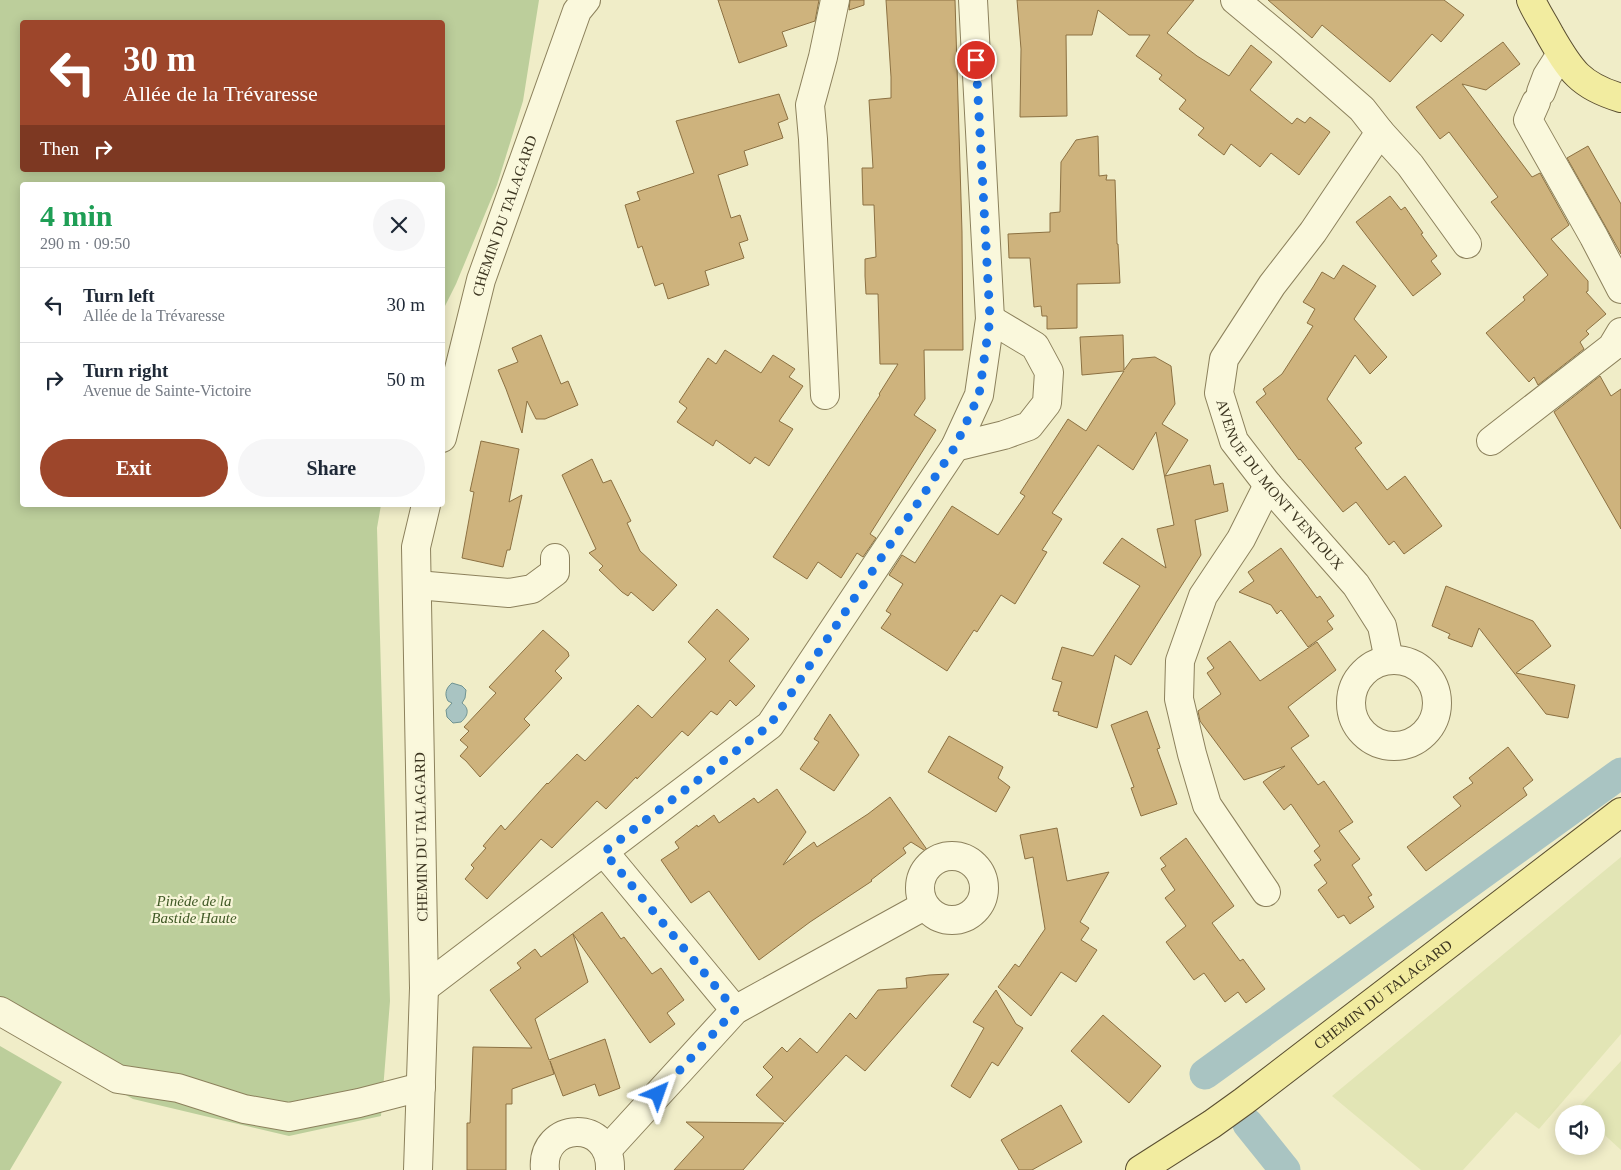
<!DOCTYPE html>
<html lang="en">
<head>
<meta charset="utf-8">
<style>
	:root { --surface:#fff; --page:#f6f6f7; --text:#1f2937; --muted:#747a83; --line:#e0e1e3; --accent:#9d462b }
	body { margin:0; font-family:"Times New Roman",serif; background:var(--page); color:var(--text); height:100vh; display:flex; flex-direction:column; font-size:19px; white-space:nowrap }
	* { box-sizing:border-box; margin:0 }
	p { font-size:16px; color:var(--muted) }
	.icon { flex:none; width:28px; height:28px; fill:none; stroke:currentColor; stroke-width:2; stroke-linecap:round; stroke-linejoin:round }
	.map { position:relative; flex:1; overflow:hidden }
	.panel { position:absolute; left:20px; top:182px; width:425px; height:325px; display:flex; flex-direction:column; background:var(--surface); border-radius:5px; box-shadow:0 2px 12px #0003 }
	.panel>* { flex:none }
	.banner { position:absolute; left:20px; top:20px; width:425px; height:152px; border-radius:5px; box-shadow:0 2px 12px #0003; background:#9d462b; color:#fff; overflow:hidden }
	.tools { position:absolute; left:1555px; top:1105px; display:grid; gap:10px }
	.tools a { display:grid; place-items:center; width:50px; height:50px; border-radius:50%; background:var(--surface); box-shadow:0 2px 12px #0003; font-size:25px }
	.pin { position:absolute; display:grid; place-items:center; width:42px; height:42px; color:#fff; margin:-21px; border:2px solid #fff; border-radius:50%; box-shadow:0 1px 5px #0007 }
	.me { position:absolute; width:55px; margin:-28px; rotate:43deg; stroke-linejoin:round; filter:drop-shadow(0 0 4px #0008) }
	.turn { display:flex; align-items:center; gap:18px; height:105px; padding:0 20px; font-size:22px }
	.turn .icon { width:65px; height:65px; stroke-width:2.5 }
	.turn b { display:block; font-size:35px; line-height:42px }
	.then { display:flex; align-items:center; height:48px; padding:0 20px; background:#0003; gap:10px; font-size:19px }
	.round { display:grid; place-items:center; flex:none; width:52px; height:52px; border-radius:26px; background:var(--page) }
	.summary { display:flex; align-items:center; justify-content:space-between; height:85px; padding:0 20px }
	h1 { font-size:30px; font-weight:800; line-height:38px; color:#1e9e55 }
	.action { display:flex; gap:10px; margin-top:auto; padding:10px 20px }
	.action a { flex:1; height:58px; border-radius:30px; background:var(--accent); color:#fff; font-size:20px; font-weight:800; line-height:58px; text-align:center }
	.action a+a { background:var(--page); color:var(--text) }
	ul { padding:0; list-style:none }
	li { display:flex; align-items:center; gap:15px; height:75px; padding:0 20px; border-top:1px solid var(--line) }
	li div { flex:1 }
	li b { display:block; font-size:19px }
	li em { font-style:normal }
	.map>svg:first-child { display:block }
	.farmland { fill:#e2e5b5 }
	.green { fill:#bcce9b; fill-rule:evenodd }
	.water { fill:#a9c4c2; stroke:#6f9392 }
	.lines { fill:none; stroke-linecap:round; stroke-linejoin:round }
	.canal { stroke:#a9c4c2; stroke-width:31 }
	.building { fill:#ceb37d; stroke:#8c7142 }
	.minor-casing { stroke:#8c815c; stroke-width:30 }
	.major-casing { stroke:#5a4e30; stroke-width:30 }
	.minor { stroke:#faf8dc; stroke-width:28 }
	.major { stroke:#f2eca0; stroke-width:28 }
	.route { stroke:#1a73e8; stroke-width:9; stroke-dasharray:0 16.2 }
	.labels { text-anchor:middle; dominant-baseline:central; stroke-width:4.5; stroke-linejoin:round; paint-order:stroke }
	.street-label { font-size:15px; fill:#3c3520; stroke:#f7f5d8 }
	.park-label { font-size:15px; font-style:italic; fill:#405926; stroke:#f7f5d8 }
</style>
</head>
<body>
<div class="map">
<svg width="1621" height="1170" viewBox="0 0 1621 1170">
	<rect width="100%" height="100%" fill="#f0edc8"/>
	<path class="farmland" d="M1621,857v177l-82,95 -23,-17 -53,58h-42l-89,-74z
		M1621,1061v89l-25,-23v-13h-14l-5,-5z"/>
	<path class="green" d="M0,0h539l-16,101 -26,84 -41,99 -13,26 -1,-125h-420v320h359l-4,23 13,473 -9,115 -92,20 -156,-37 -133,-74zM22,22h420v148h-420z
		M0,1046l62,36 -52,88h-10z"/>
	<path class="water" d="M452,683l10,3 4,4 -1,8 -3,5c8,6 6,13 -1,19l-8,1 -6,-6 -1,-7 6,-7 -4,-2c-4,-7 -2,-13 4,-18z"/>
	<g class="lines">
		<path class="canal" d="M1205,1074l416,-301
			M1248,1124l37,46"/>
	</g>
	<path class="building" d="M718,0h101l-4,21 -33,11 5,14 -48,17z
		M850,0h14v5l-15,5z
		M886,0h69l7,232 1,118h-39l1,49 -11,16 22,15 -66,104 6,4 -13,19 -6,-4 -16,25 -23,-16 -11,17 -34,-22 107,-162 -1,-1 19,-30h-18l-2,-70h-12l-1,-18v-17l11,-2 -2,-52h-11l-1,-37h11l-4,-68 22,-2v-21z
		M1017,0h177l-27,33 30,23 32,20 22,-31 21,17 -22,28 42,34 5,-6 8,5 5,-6 20,15 -31,43 -28,-22 -11,14 -29,-23 -7,11 -26,-20 6,-7 -25,-19 7,-9 -27,-21 3,-4 -26,-19 14,-21h-21l-31,-25 -6,25h-26l1,81 -47,1 1,-68z
		M1268,0h176l20,15 -23,27 -9,-8 -42,48 -68,-57 -10,13z
		M1503,42l17,22 -34,26 -24,-6 70,93 8,-4 29,52 -18,14 37,42v10l-2,1 20,22 -20,17 3,3 -9,8 4,7 -46,36 -4,-8 -5,5 -43,-49 39,-33 -2,-3 25,-22 -57,-73 7,-5 -49,-65 -9,7 -24,-32z
		M779,94l9,25 -10,4 5,15 -39,13 4,14 -30,10 13,43 9,-3 8,25 -9,3 5,15 -39,13 4,14 -41,14 -5,-16 -8,3 -13,-40 -4,2 -13,-43 15,-5 -3,-8 57,-19 -18,-52z
		M1098,136l1,40 8,-1 -1,5h9l2,64h1l2,39 -43,1v44l-30,1v-13h-5l-1,-10 -7,1 -4,-49h-21l-1,-24 42,-2v-19l10,-1 1,-50 15,-22z
		M1588,146l33,58v50l-54,-96z
		M1390,196l11,14 4,-3 18,26 -2,1 16,22 -6,5 10,13 -28,22 -57,-74z
		M1343,265l33,21 -22,33 33,38 -17,17 -15,-19 -28,44 35,44 -7,5 32,42 18,-14 37,50 -38,28 -10,-13 -5,4 -33,-43 -13,10 -43,-53 -1,1 -43,-58 10,-8 -3,-5 19,-15 31,-48 -6,-3 8,-14 -12,-7 10,-15 9,-15 12,7z
		M541,335l20,49 7,-3 10,24 -33,14h-9l-9,-18 -5,32 -16,-44 -8,-19 20,-8 -6,-14z
		M1123,335l1,35 8,-11 23,-2 16,9 4,38 -13,20 26,16 -23,36 45,-11 4,20 9,-2 5,28 -33,9 6,35 -70,110 -16,-10 -18,73 -39,-13 1,-3 -6,-1 9,-29 -10,-3 10,-32 31,9 47,-70 -37,-23 19,-25 44,30 -9,-39 17,-4 -18,-93 -23,38 -35,-25 -46,68 10,6 -20,31 5,2 -32,52 -14,-9 -24,37 -3,-2 -27,41 -66,-43 10,-14 -5,-3 17,-27 -14,-9 13,-20 13,8 37,-57 46,29 27,-39 -5,-3 48,-74 18,12 38,-60 -42,4 -2,-38z
		M725,350l36,23 12,-18 22,14 -6,8 14,9 -24,35 14,8 -24,37 -14,-9 -5,7 -34,-24 -3,6 -36,-24 10,-14 -8,-6 29,-44 8,6z
		M1600,376l11,20 10,-7v140l-67,-117z
		M481,441l38,8 -10,53 13,-7 -12,55h-3l-4,17 -41,-9 12,-66 -4,-1z
		M592,459l11,24 8,-3 20,41 -4,2 13,28 37,34 -24,26 -22,-19 -3,4 -6,-4 -23,-22 4,-4 -14,-13 7,-4 -34,-74z
		M1281,548l36,50 3,-2 14,20 -7,5 6,8 -25,18 -27,-37 -4,4 -6,-9 -32,-13 15,-11 -6,-9z
		M1446,586l87,35 18,25 -35,27 59,12 -7,33 -22,-4 -67,-86 -7,19 -24,-9 2,-4 -18,-8z
		M717,609l32,30 -20,22 26,25 -19,20 -6,-6 -13,15 -6,-4 -23,25 -6,-5 -45,48 -1,-2 -30,32 -9,-8 -45,47 -11,-9 -54,60 -22,-20 9,-11 -3,-3 15,-17 -3,-2 18,-21 4,5 42,-47 1,1 29,-30 8,7 53,-56 14,13 54,-59 -18,-17z
		M543,630l25,22 1,4 -14,15 7,7 -38,41 6,6 -50,52 -14,-16 -6,-5 8,-9 -8,-7 9,-9 -5,-4 32,-34 -7,-6z
		M1230,641l30,40 57,-39 19,28 -48,37 21,29 -18,12 27,37 6,-4 29,41 -14,9 21,28 -8,6 20,30 -4,2 6,10 -24,17 -6,-9 -6,3 -20,-28 9,-7 -13,-18 7,-5 -7,-9 6,-5 -29,-42 -7,6 -21,-28 22,-16 -41,14 -44,-59 -2,-10 23,-17 -14,-21 7,-5 -7,-10z
		M1147,711l13,37 -3,1 20,55 -36,12 -10,-28 3,-1 -23,-62z
		M830,714l29,41 -25,36 -34,-22 19,-27 -5,-3z
		M949,736l54,31 -5,11 12,9 -14,25 -68,-40z
		M1508,747l25,33 -10,8 4,7 -101,76 -19,-24 54,-41 -8,-9 20,-14 -4,-5z
		M777,789l29,43 -23,33 31,-23 3,5 51,-33 22,-17 38,54 -1,1 -16,-10 -8,6 3,5 -35,27 1,1 -62,41 -51,38 -50,-69 -18,12 -30,-43 18,-12 -4,-6 22,-17 1,2 16,-12 5,8 35,-25 4,5z
		M1057,828l10,53 42,-9 -29,50 9,6 -8,12 16,10 -21,32 -15,-10 -30,44 -33,-29 17,-23 4,3 26,-38 -12,-72 -8,2 -5,-24z
		M1186,838l48,68 -22,17 28,38 3,-2 22,30 -19,14 -8,-11 -13,10 -21,-29 -10,7 -28,-38 20,-16 -21,-28 10,-8 -14,-21 5,-3 -6,-8z
		M602,912l19,27 3,-2 28,37 9,-6 23,32 -17,13 8,11 -25,19 -77,-109 15,48 -53,37 14,41 56,-21 15,49 -21,8 -4,-12 -32,12 -13,-35 4,13 -42,15v15h-6v66h-39v-47h3l3,-76 59,1 -42,-58 31,-22 -4,-5 18,-14 6,8z
		M949,974l-84,97 -19,-16 -61,67 -29,-27 17,-18 -10,-10 19,-20 5,5 13,-14 17,15 33,-40 6,6 22,-29 29,-2 -1,-10 23,-3z
		M996,990l20,34 7,4 -25,38 -6,-4 -22,36 -19,-12 33,-58 -11,-6z
		M1103,1015l58,51 -32,37 -58,-52z
		M1061,1105l21,37 -50,28h-13l-18,-30z
		M686,1122l98,1 -41,47h-69l30,-33z"/>
	<g class="lines">
		<defs>
			<g id="minor">
				<path id="s1" d="M1235,0l53,44 74,65 18,23 -67,100 -41,53 -48,74 -5,34 15,48 34,44 88,100 26,41 7,34"/>
				<path d="M1541,92l6,-16 14,-22"/>
				<path d="M1536,102l-8,18 66,117 27,52"/>
				<path d="M1380,132l30,33 57,79"/>
				<path d="M825,395l-12,-256 -3,-34 13,-48 12,-57"/>
				<path id="s2" d="M442,438l39,-158 96,-269 9,-11"/>
				<path d="M1491,441l121,-94 9,-15"/>
				<path d="M955,447l49,-12 25,-9 18,-23 2,-31 -14,-26 -45,-27"/>
				<path d="M417,585l92,8 23,-4 23,-17v-14"/>
				<circle cx="1394" cy="703" r="43"/>
				<path d="M604,852l131,158"/>
				<circle cx="952" cy="888" r="32"/>
				<path d="M1266,892l-59,-87 -15,-51 -13,-55 1,-38 23,-65 38,-57 27,-54"/>
				<path d="M424,988l346,-263 185,-278 24,-52 11,-76 -17,-319"/>
				<path d="M0,1011l118,68 60,9 66,21 45,8 70,-14 62,-16"/>
				<path d="M607,1150l128,-140 189,-104"/>
				<path d="M418,1170l6,-182 -8,-441 10,-42"/>
				<path d="M545,1170c-5,-49 67,-52 65,0"/>
			</g>
			<g id="major">
				<path d="M1531,0c5,12 13,23 19,35 20,35 30,51 71,63"/>
				<path id="s3" d="M1140,1170l72,-46 32,-23 377,-289"/>
			</g>
		</defs>
		<use href="#minor" class="minor-casing"/>
		<use href="#major" class="major-casing"/>
		<use href="#minor" class="minor"/>
		<use href="#major" class="major"/>
	</g>
	<g class="lines">
		<path class="route" d="M658,1094l77,-84 -131,-158 166,-127 185,-278 24,-52 11,-76 -14,-259"/>
	</g>
	<g class="labels">
		<g class="street-label">
			<text stroke="none"><textPath href="#s2" startOffset="231">CHEMIN DU TALAGARD</textPath></text>
			<text stroke="none"><textPath href="#s1" startOffset="618">AVENUE DU MONT VENTOUX</textPath></text>
			<text transform="translate(421 837) rotate(-91)">CHEMIN DU TALAGARD</text>
			<text stroke="none"><textPath href="#s3" startOffset="300">CHEMIN DU TALAGARD</textPath></text>
		</g>
		<g class="park-label">
			<text x="194" y="901">Pinède de la<tspan x="194" dy="17">Bastide Haute</tspan></text>
		</g>
	</g>
</svg>
<div class="tools">
<a><svg class="icon" aria-label="sound" viewBox="0 0 24 24"><path d="M4 9h4l5-4v14l-5-4H4zM17 9q2 3 0 6"/></svg></a>
</div>
<div class="pin" style="left:976px;top:60px;background:#d93025"><svg class="icon" aria-label="arrive" viewBox="0 0 24 24"><path d="M6 21V4h12l-3 4 3 4H6"/></svg></div>
<svg class="me" style="left:658px;top:1094px" viewBox="-20 -20 40 40"><path d="M0-17L14 15 0 8-14 15z" fill="#1a73e8" stroke="#fff" stroke-width="4"/></svg>
<div class="banner">
<div class="turn"><svg class="icon" aria-label="left" viewBox="0 0 24 24"><path d="M17 20v-9H6M10 6l-5 5 5 5"/></svg><div><b>30 m</b>Allée de la Trévaresse</div></div>
<div class="then">Then<svg class="icon" aria-label="right" viewBox="0 0 24 24"><path d="M7 20v-9h11M14 6l5 5-5 5"/></svg></div>
</div>
<section class="panel">
<div class="summary"><div><h1>4 min</h1><p>290 m · 09:50</p></div><a class="round"><svg class="icon" aria-label="close" viewBox="0 0 24 24"><path d="M6 6l12 12M18 6L6 18"/></svg></a></div>
<ul>
<li><svg class="icon" aria-label="left" viewBox="0 0 24 24"><path d="M17 20v-9H6M10 6l-5 5 5 5"/></svg><div><b>Turn left</b><p>Allée de la Trévaresse</p></div><em>30 m</em></li>
<li><svg class="icon" aria-label="right" viewBox="0 0 24 24"><path d="M7 20v-9h11M14 6l5 5-5 5"/></svg><div><b>Turn right</b><p>Avenue de Sainte-Victoire</p></div><em>50 m</em></li>
</ul>
<div class="action"><a>Exit</a><a>Share</a></div>
</section>
</div>
</body>
</html>
